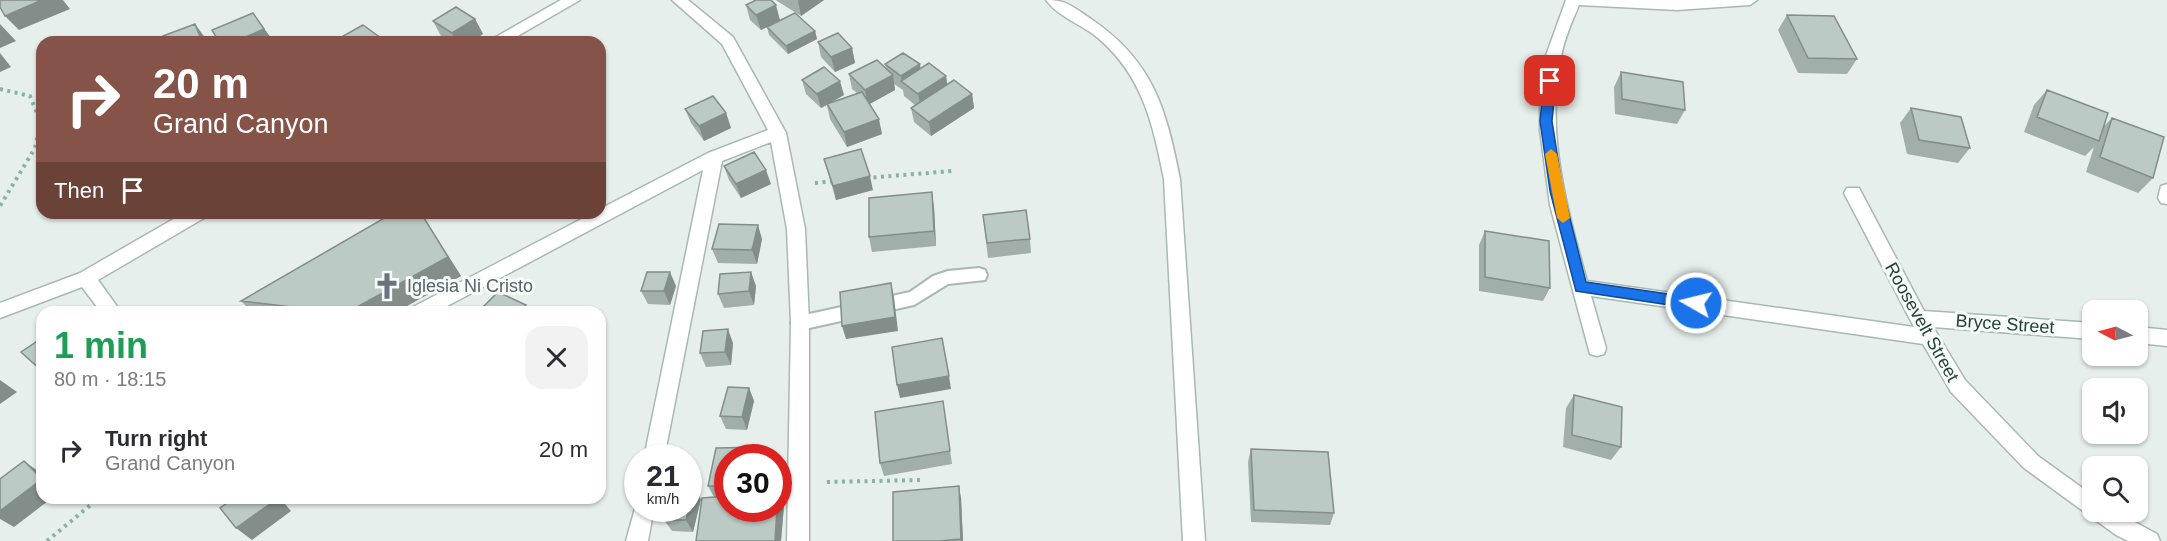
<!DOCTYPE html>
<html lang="en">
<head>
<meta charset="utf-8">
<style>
	:root { --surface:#fff; --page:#f2f2f3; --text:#2b2b33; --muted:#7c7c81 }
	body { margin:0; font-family:Arial,sans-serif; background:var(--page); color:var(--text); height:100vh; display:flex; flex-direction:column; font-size:22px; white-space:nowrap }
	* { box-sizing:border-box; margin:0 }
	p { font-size:20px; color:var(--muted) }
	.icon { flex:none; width:33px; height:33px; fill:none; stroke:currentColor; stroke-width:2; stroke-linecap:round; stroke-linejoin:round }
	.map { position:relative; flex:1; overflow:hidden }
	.sheet { position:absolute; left:36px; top:306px; width:570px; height:198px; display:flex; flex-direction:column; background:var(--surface); border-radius:18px; box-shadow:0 2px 4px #0004 }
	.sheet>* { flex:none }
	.top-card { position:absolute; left:36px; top:36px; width:570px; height:183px; border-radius:18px; box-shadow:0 2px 4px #0004; background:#855347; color:#fff; overflow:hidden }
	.needle { width:39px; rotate:276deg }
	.buttons { position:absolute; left:2082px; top:300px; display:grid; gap:12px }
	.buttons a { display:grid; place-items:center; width:66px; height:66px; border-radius:12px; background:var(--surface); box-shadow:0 2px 4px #0004; font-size:30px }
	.speed { position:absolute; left:624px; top:444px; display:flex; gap:12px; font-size:30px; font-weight:700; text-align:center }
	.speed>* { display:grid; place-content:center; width:78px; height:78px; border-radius:50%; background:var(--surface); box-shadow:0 2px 4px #0004; line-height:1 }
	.speed small { font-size:15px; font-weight:400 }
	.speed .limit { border:9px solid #d22; background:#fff; color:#111 }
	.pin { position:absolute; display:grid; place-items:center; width:51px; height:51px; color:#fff; margin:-26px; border-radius:12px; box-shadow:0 3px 9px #0006 }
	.me { position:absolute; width:66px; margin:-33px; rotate:278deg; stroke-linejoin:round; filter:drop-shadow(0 0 4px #0008) }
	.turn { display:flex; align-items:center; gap:21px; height:126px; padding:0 18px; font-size:27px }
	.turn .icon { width:78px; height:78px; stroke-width:2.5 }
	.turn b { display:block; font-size:42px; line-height:51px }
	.then { display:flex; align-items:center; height:57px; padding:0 18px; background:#0003; gap:12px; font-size:22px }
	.round { display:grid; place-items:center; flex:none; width:63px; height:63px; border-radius:18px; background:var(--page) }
	.headline { display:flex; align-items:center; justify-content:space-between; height:102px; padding:0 18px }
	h1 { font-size:36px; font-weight:700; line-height:45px; color:#1e9e55 }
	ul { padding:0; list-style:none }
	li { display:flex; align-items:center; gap:18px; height:84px; padding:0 18px }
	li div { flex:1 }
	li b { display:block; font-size:22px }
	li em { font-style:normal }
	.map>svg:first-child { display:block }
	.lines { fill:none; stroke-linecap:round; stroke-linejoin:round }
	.service-casing { stroke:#a8b8b2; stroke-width:4 }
	.minor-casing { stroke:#a8b8b2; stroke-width:3 }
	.path { stroke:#86b3a5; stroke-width:4; stroke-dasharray:3 4.5; stroke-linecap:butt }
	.service { fill:#fff; fill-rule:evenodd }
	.minor { fill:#fff; fill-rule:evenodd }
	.wall { fill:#a1aea9 }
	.shaded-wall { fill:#838d89 }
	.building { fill:#bbcac4; stroke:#838d89; stroke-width:1.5 }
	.route { fill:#1a73e8; stroke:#114b97; stroke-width:1.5 }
	.slow { fill:#f59e0b }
	.labels { text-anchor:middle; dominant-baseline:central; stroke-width:6; stroke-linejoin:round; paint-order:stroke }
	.worship-label { font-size:18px; fill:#5b616d; stroke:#f7fbf9; text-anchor:start }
	.street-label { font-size:18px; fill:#24423a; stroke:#f7fbf9 }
</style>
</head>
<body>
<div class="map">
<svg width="2167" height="541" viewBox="0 0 2167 541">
	<rect width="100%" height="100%" fill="#e6efeb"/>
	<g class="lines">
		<defs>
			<path id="service" d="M979,268l6,2 2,5 -2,5 -37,4 -34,21 -114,25 -6,-2 -3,-5 3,-5 6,-2 110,-24 23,-16 15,-5z"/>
			<path id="minor" d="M561,0h19l-73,42h-20z
				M672,0h16l45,37 53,96 19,96 4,94v218h-22l4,-218 -4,-94 -16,-87 -49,19 -58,297h-20l59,-288 -267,142h-25l2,-5 180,-94h7v-4l108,-56 60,-23 -46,-86z
				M1046,0c21,0 27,7 45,19 63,43 75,90 89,160l25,362h-22l-19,-362c-11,-54 -21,-103 -66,-141 -15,-13 -40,-21 -52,-38z
				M1566,0h191l-7,5 -73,5 -98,-5c-7,17 -15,34 -18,52 -16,75 6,152 26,224l327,46 -70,-134 3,-5h12l65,123 168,12v16l-159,-12 32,53 73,76 54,39v17h24l41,22 3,7h-32l-12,-6 -92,-67 -73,-76 -28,-48 -332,-48 15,52 -2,6 -7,2 -7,-2 -40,-149 -10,-75v-35l4,-34z
				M2167,184v20l-6,-1 -3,-5 3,-12z
				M184,213h23l-3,5 -106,62 23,32h-20l-19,-25 -82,31v-15l80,-30z
				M2138,327l29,3v16l-29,-3z
				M637,501l1,7h16l-6,33h-22z"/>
		</defs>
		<use href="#service" class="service-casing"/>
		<use href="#minor" class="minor-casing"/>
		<path class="path" d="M0,89l30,7 11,27 -6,25 -35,58
			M866,178l86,-7
			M815,183l20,-2
			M827,482l95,-2
			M47,541l52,-43"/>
		<use href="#service" class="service"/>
		<use href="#minor" class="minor"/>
	</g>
	<path class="wall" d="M776,0h48l-23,16 -24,-15z
		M746,5l34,15 -19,10 -11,-10z
		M1787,15l70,44 -10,15 -49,-1 -20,-43z
		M475,19l8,15 -13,8h-20l-9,-6 -8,-15z
		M767,27l48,4 2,8 -29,15 -19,-19z
		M818,42l34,6 3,15 -20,9 -14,-15z
		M885,64h35v5l26,7 1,9 25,9 2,14 -43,28 -17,-14 -3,-14 4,-3 -11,-9 -1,-6 -9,-6 1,6 -26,14 13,30 -35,13 -17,-28 -3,-14 -6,3 -15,-14 -4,-14 42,15 -14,8 27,-10 -5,-4 -3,-15 37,-6z
		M1621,72l64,38 -8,14 -62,-10 -1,-27z
		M2047,90l57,36 8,-8 41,60 -15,15 -52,-21 8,-25 -9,9 -61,-24 10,-27z
		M1911,108l59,40 -12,15 -51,-9 -7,-31z
		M685,109l41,4 5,15 -27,13 -13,-18z
		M824,159l49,31 -37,10z
		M724,166l47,18 -30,14 -12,-18z
		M934,207l2,39 -64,6 -3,-15z
		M393,213h28l40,63 -65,36h-144l-11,-11z
		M983,215l47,24 1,14 -43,5z
		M1485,231l65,57 -7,13 -64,-10v-46z
		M762,239l-5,25 -39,-1 -6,-14z
		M676,286l-6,19 -22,-1 -7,-13z
		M756,286l-2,19 -30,3 -6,-14z
		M733,343l-2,22 -25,2 -6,-14z
		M749,388l5,13 -7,29 -21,-1 -6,-13z
		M1574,395l47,52 -10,13 -48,-13 3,-39z
		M945,414l7,50 -68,12 -4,-13z
		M764,447l4,11h-40v50h50l1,-15 5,12 -3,36h-85l6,-43 12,-1 -6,-11 8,-38z
		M1251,449l83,64 -4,12 -79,-3 -3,-60z
		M961,498l2,43h-70z
		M701,499l-8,33 -21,-1 -8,-11z"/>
	<path class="shaded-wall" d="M42,0h21l7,9 -51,21 -14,-14z
		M799,0h25l-23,16 -3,-15z
		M776,5l4,15 -19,10 -5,-15z
		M253,13l21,29h-40z
		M475,19l8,15 -13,8h-13l-5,-9z
		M0,24l16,17 -16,7z
		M195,24l11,15 1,3h-5z
		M815,31l2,8 -29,15 -2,-8z
		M378,36l4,6h-15z
		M852,48l3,15 -20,9 -4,-15z
		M0,53l11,14 -11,5z
		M920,64l2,15 -20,3 -1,-6z
		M893,75l2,15 -27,15 -3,-15z
		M946,76l2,14 -27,19 -3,-15z
		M840,81l4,14 -23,13 -4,-14z
		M972,94l2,14 -43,28 -2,-14z
		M726,113l5,15 -27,13 -5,-15z
		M879,119l3,15 -35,13 -3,-15z
		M766,170l5,14 -30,14 -5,-14z
		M870,176l3,14 -37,10 -3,-14z
		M932,192l2,15 2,39 -2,-15z
		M174,213h8l-5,3z
		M421,213l40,63 -65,36h-48z
		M758,225l4,14 -5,25 -5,-14z
		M670,272l6,14 -6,19 -6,-14z
		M751,272l5,14 -2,19 -5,-14z
		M891,283l3,14 4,34 -52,8 -4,-13z
		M526,305l4,7h-11z
		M728,329l5,14 -2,22 -6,-13z
		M949,376l2,13 -51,9 -3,-13z
		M0,380l17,12 -17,12z
		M749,388l5,13 -7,29 -5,-13z
		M764,447l4,11h-6z
		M24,461l18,13v5z
		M42,479v19h10l-38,29 -14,-8v-8z
		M959,486l2,12 2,43h-2v-2z
		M694,487l7,12 -8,33 -7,-12z
		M779,493l5,12 -3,36h-6l2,-33h1z
		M277,498h3l11,13 -39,29 -16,-12z"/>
	<path class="building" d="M0,0h42l-37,16 -5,-9z
		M756,0h15l5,5 -20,10 -10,-10z
		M456,7l19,12 -23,14 -19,-12z
		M253,13l11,16 -30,13h-15l-7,-12z
		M795,13l20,18 -29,15 -19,-19z
		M1787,15l47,1 23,43 -49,-1z
		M195,24l7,18h-36l-3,-6z
		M363,25l15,11 -11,6h-28l-3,-2z
		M838,33l14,15 -21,9 -13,-15z
		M382,38l5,4h-12z
		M903,53l17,11 -19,12 -16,-12z
		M877,60l16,15 -28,15 -16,-16z
		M929,63l17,13 -28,18 -17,-13z
		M824,67l16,14 -23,13 -15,-14z
		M1621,72l62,10 2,28 -63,-11z
		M954,80l18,14 -43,28 -18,-14z
		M2047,90l61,23 -9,28 -62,-24z
		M862,92l17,27 -35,13 -17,-28z
		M713,96l13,17 -27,13 -14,-17z
		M1911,108l50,9 9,31 -51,-8z
		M2112,118l52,19 -11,41 -53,-21z
		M861,149l9,27 -37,10 -9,-27z
		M754,152l12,18 -30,14 -12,-18z
		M932,192l2,39 -65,6v-39z
		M1026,210l4,29 -43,4 -4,-28z
		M393,213h28l27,44 -100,55h-14l-93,-11z
		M719,224l39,1 -6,25 -40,-1z
		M1485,231l64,10 1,47 -65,-11z
		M647,272h23l-6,19h-23z
		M751,272l-2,19 -31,3 2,-20z
		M891,283l4,34 -53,9 -2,-34z
		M498,292l28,13 -7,7h-41z
		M728,329l-3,23 -25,1 3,-22z
		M42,338v33l-21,-19z
		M942,338l7,38 -52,9 -5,-38z
		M728,387l21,1 -7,29 -22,-1z
		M1574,395l48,12 -1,40 -49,-12z
		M943,401l7,50 -70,12 -5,-51z
		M764,447l-2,11h-34v28h-20l8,-38z
		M1251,449l77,3 6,61 -80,-3z
		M24,461l18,18 -42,32v-32z
		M959,486l2,53 -22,2h-46v-49z
		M688,487h6l-8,33h-22l3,-12h21z
		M728,496v12h49l-2,33h-79l6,-43z
		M235,498h42v1l-41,29 -16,-20z"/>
	<path class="route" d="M1550,77l6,4 -4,40 11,70 23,91 110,16 5,1v8l-5,2 -120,-18 -26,-100 -10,-70 4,-40z"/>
	<path class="slow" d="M1551,149l6,5 13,64 -7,5 -6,-5 -12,-64z"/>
	<defs>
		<symbol id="church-bare" viewBox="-9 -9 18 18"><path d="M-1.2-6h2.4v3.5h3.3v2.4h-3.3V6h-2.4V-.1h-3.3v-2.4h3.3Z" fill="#6b7280" stroke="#f7fbf9" stroke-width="2.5" paint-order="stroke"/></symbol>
	</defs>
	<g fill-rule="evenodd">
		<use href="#church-bare" x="368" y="267" width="38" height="38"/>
	</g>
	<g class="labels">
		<g class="worship-label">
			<text x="407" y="286">Iglesia Ni Cristo</text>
		</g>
		<g class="street-label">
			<text transform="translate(1922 322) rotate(61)">Roosevelt Street</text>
			<text transform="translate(2005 324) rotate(4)">Bryce Street</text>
		</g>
	</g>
</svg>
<div class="buttons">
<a><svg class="needle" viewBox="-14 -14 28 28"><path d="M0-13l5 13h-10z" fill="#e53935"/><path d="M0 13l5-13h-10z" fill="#7c7c81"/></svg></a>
<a><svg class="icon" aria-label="sound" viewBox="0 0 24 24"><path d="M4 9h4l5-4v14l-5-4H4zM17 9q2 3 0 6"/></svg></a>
<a><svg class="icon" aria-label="search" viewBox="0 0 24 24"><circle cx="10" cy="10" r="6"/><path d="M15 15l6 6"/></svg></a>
</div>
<div class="speed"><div>21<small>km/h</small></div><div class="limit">30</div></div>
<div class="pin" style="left:1550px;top:81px;background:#d93025"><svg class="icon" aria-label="arrive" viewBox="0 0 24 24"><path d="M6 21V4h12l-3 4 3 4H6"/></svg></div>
<svg class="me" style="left:1696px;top:303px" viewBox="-20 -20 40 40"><circle r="17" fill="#1a73e8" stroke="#fff" stroke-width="3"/><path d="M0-11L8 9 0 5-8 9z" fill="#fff"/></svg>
<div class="top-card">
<div class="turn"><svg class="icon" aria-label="right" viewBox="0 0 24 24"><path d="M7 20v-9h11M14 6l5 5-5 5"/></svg><div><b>20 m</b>Grand Canyon</div></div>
<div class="then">Then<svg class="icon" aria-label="arrive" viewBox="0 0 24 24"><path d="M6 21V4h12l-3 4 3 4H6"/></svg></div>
</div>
<section class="sheet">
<div class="headline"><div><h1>1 min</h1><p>80 m · 18:15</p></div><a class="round"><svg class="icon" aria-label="close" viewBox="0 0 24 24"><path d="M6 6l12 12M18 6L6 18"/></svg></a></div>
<ul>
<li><svg class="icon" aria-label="right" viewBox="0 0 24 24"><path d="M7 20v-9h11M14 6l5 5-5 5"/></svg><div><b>Turn right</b><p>Grand Canyon</p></div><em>20 m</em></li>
</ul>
</section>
</div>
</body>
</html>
